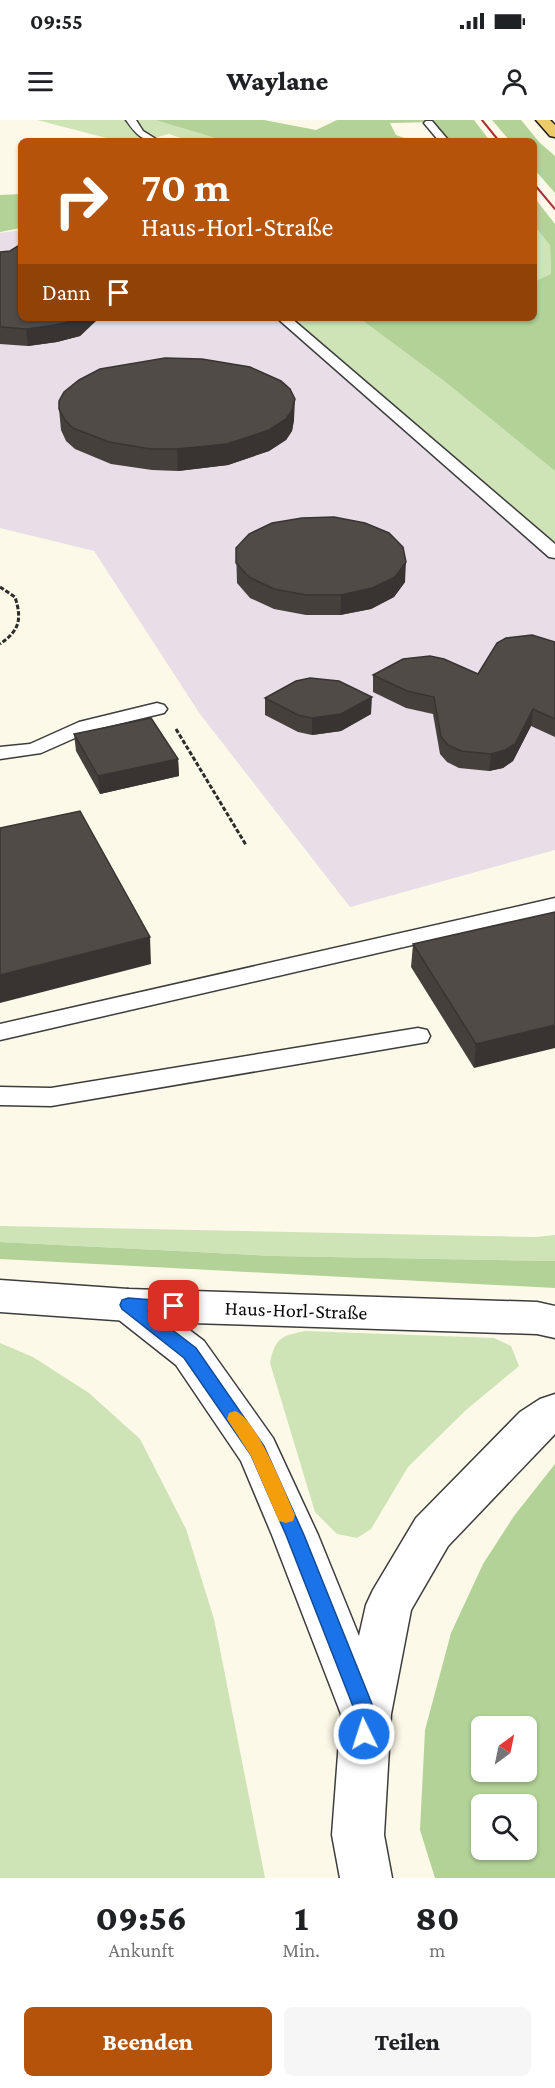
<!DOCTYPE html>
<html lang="de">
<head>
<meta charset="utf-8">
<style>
	:root { --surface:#fff; --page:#f6f6f6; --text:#202124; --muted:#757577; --accent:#b45309 }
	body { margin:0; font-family:"Crimson Pro",serif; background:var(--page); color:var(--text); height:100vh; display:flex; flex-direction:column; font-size:22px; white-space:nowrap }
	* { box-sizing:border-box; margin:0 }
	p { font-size:20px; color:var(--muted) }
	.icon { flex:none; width:33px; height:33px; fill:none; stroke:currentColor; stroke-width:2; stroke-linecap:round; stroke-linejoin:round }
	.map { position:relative; height:1758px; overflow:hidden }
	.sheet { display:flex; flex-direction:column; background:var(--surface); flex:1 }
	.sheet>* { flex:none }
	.hud { position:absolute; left:18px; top:18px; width:519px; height:183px; border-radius:9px; box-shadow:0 2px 4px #0004; background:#b45309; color:#fff; overflow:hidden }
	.needle { width:39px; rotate:33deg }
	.tools { position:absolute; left:471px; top:1596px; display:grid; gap:12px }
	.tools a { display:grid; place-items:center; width:66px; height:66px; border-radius:9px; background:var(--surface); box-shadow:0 2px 4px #0004; font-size:30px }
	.pin { position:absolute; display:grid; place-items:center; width:51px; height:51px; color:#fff; margin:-26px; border-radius:12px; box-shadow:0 3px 9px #0006 }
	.me { position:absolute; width:66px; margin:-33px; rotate:356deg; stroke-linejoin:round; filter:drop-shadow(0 0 4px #0008) }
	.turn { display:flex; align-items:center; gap:21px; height:126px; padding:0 24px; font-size:27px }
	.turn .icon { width:78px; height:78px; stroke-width:2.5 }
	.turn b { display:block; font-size:42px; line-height:51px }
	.then { display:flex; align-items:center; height:57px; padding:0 24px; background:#0003; gap:12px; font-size:22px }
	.eta { display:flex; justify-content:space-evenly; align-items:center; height:102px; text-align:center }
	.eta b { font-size:36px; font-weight:800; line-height:42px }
	.primary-button { display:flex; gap:12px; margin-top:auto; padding:12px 24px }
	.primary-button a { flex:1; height:69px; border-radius:9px; background:var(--accent); color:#fff; font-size:24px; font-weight:800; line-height:69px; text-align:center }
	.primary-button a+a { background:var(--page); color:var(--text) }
	.status { display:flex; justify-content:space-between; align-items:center; height:42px; padding:0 30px; background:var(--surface); direction:ltr }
	.status svg { height:16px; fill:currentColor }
	header { display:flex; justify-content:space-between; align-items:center; height:78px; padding:0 24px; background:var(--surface); font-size:27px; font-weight:800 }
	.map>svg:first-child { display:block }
	.industrial { fill:#e7dee8 }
	.green { fill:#cee3b6 }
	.forest { fill:#b2d297; fill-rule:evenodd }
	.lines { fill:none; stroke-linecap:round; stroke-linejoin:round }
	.service-casing { stroke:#3d3d3d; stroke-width:3 }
	.minor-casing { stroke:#3d3d3d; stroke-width:3 }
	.tertiary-casing { stroke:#3d3d3d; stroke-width:3 }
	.primary-casing { stroke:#1b1b1b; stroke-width:3 }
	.path { stroke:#2c2c2c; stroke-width:3; stroke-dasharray:4.5 2; stroke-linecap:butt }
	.service { fill:#fff; fill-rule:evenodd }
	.minor { fill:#fff; fill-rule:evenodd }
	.tertiary { fill:#fff; fill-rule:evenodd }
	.primary { fill:#ebcb6a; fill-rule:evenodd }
	.rail { stroke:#ab3036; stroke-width:2 }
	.wall { fill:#46403d }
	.shaded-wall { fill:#393432 }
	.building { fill:#514b47; stroke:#393432; stroke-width:1.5 }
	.route { fill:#1a73e8; stroke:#114b97; stroke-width:1.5 }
	.slow { fill:#f59e0b }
	.labels { text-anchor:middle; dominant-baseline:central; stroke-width:6; stroke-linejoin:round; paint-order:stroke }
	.near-street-label { font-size:20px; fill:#0a0a0a; stroke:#fff }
</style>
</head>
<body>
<div class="status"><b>09:55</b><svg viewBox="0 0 49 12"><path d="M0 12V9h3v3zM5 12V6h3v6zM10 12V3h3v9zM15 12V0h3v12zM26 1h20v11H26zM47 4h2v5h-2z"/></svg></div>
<header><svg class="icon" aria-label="menu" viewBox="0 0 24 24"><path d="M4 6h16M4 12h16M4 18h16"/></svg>Waylane<svg class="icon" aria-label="person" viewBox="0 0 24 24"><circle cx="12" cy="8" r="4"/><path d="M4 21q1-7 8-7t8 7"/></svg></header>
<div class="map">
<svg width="555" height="1758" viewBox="0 0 555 1758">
	<rect width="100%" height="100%" fill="#fdf9e8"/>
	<path class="industrial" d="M21,110v88h271l263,225v307l-205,57 -150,-193 -106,-163 -94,-23v-295z"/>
	<path class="green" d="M37,0h91l10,17 8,4h-28z
		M135,0h20l70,21h-36l-20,-7 -15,4 -8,-4 -5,-9z
		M534,106l16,19 1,30 -17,7z
		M292,198h67l85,63 111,90v73z
		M0,1106l536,11 19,-2v26l-280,-5 -275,-14z
		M305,1211l189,7 17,8 8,20 -53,44 -58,57 -37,62 -14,9 -20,-4 -22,-22 -45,-149c5,-25 11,-27 35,-32z
		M0,1223l33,14 56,36 51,46 46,90 28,90 51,259h-265z"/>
	<path class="forest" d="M155,0h109l52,10 21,-10h137l16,21h-41l-15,-19 -44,1 6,12 14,5 24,1h-209z
		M492,0h29l19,23 15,13v37l-21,-24v-28h-24z
		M21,74v34l-21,4v-37z
		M534,77l21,27v247l-111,-90 -85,-63h175v-36l17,-8 -1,-29 -16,-19z
		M0,1122l275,14 280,5v27l-555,-29z
		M555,1344v414h-120l-15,-48 5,-100 26,-97 32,-69 31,-48zM482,1606h44v46h-44zM482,1684h44v46h-44z"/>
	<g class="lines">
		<defs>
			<path id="service" d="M126,0h10l7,11 16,10c-18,0 -23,-7 -33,-21z
				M426,1h6l17,20h-10l-15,-18z
				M277,198h14l264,226v14l-6,-1z
				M157,583l7,2 3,4 -3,4 -71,17 -52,23 -41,6v-12l30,-3 49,-22z
				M555,778v14l-555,128v-16z
				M418,908l9,2 3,6 -3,6 -376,64 -51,-1v-18l51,1z"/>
			<path id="minor" d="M0,1160l128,9 409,13 18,4v32l-18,-4 -409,-13 -128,-9z"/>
			<path id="tertiary" d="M128,1169l14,5 62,47 69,97 45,97 41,101 7,-31 7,-15 43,-72 104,-106 20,-13 15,-5v40l-107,112 -37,64 -20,104 -7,121 8,43h-52l-8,-43 9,-121 -69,-179 -31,-74 -65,-96 -62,-49 -6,-11 6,-11z"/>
			<path id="primary" d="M536,0h14l5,5v12l-5,-1z"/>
		</defs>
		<use href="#service" class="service-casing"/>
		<use href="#minor" class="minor-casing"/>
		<use href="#tertiary" class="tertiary-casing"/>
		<use href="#primary" class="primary-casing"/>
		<path class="path" d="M0,467l15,10c7,22 5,33 -15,47
			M176,609l70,116"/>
		<use href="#service" class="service"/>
		<use href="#minor" class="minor"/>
		<use href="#tertiary" class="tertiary"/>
		<use href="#primary" class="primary"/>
		<path class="rail" d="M482,0l17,21
			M534,64l21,25"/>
	</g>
	<path class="wall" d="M0,132l21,66h78l-19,18 -23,6 -29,4 -28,-2z
		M59,289l235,11 -2,11 -6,9 -17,11 -41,14 -50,6 -26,-1 -41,-6 -36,-15 -9,-8 -5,-11z
		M236,428l169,34 -11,15 -23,12 -31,6h-34l-32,-6 -24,-11 -13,-15z
		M555,522v95l-24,-11 -18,35 -10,7 -14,3 -30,-3 -12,-6 -7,-8 -7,-40 -27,-6 -33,-16v-17l105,-1z
		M265,578l106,16 -30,17 -29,4 -14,-3 -33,-17z
		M74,614l104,25 1,17 -79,18 -24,-43z
		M555,792l-81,156 -63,-101 2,-23z"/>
	<path class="shaded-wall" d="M80,198h19l-19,18 -23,6 -29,4 -2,-17z
		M295,279l-1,21 -2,11 -6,9 -17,11 -41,14 -50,6 -1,-22z
		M406,442l-1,20 -11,15 -23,12 -31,6 1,-20z
		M372,577l-1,17 -30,17 -29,4v-17z
		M533,589l-2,17 -18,35 -10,7 -14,3 2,-17z
		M178,639l1,17 -79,18 -2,-18z
		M150,817l1,27 -151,39v-28z
		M555,905v23l-81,20 2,-24z"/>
	<path class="building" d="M21,124v74h59l-1,1 -24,6 -29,4 -26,-2v-75l10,-1z
		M165,238l37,1 48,8 31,14 9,8 5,10 -3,11 -6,9 -17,11 -42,14 -50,5h-26l-42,-7 -36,-14 -8,-8 -6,-11v-8l5,-9 15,-12 21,-11z
		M334,397l31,6 24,10 14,14 3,15 -11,15 -23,11 -31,7h-35l-32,-6 -25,-12 -13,-14v-15l13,-14 23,-11 30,-5z
		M532,515l23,7v77l-22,-10 -18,35 -10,6 -14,4 -30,-3 -13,-6 -7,-8 -7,-40 -27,-6 -34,-16 30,-16 27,-3 14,3 34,15 19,-31 9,-5z
		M310,558l29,3 33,16 -31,17 -29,4 -14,-3 -33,-17 31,-17z
		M151,598l27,41 -80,17 -24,-42z
		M80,691l70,126 -150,38v-147z
		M555,792v113l-79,19 -63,-100z"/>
	<path class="route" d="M128,1178l51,4 3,4 -3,5 -30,1 47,36 68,98 40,89 72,179 -1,20 -3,7 -8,3 -7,-3 -3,-7 2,-20 -70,-179 -35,-80 -67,-97 -62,-49 -2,-4 2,-5z"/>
	<path class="slow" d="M235,1291c22,8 50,82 60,104l-2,6 -7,2 -7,-2 -28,-65 -24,-37 2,-6z"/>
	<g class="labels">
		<g class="near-street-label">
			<text transform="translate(296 1190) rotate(2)">Haus-Horl-Straße</text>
		</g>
	</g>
</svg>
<div class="tools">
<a><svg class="needle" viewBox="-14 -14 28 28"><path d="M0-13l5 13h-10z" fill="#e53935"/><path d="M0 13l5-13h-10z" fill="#757577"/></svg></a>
<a><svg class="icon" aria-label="search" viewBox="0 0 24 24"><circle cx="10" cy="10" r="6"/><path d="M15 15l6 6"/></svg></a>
</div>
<div class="pin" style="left:174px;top:1186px;background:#d93025"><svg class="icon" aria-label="arrive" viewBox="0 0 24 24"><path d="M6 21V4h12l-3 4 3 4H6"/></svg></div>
<svg class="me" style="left:364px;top:1614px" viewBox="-20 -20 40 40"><circle r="17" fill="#1a73e8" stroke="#fff" stroke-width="3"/><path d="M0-11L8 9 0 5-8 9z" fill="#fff"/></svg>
<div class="hud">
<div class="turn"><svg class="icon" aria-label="right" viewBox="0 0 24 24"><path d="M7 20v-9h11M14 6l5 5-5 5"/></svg><div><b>70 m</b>Haus-Horl-Straße</div></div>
<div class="then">Dann<svg class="icon" aria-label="arrive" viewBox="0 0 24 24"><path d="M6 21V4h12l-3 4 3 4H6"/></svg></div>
</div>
</div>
<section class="sheet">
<div class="eta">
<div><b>09:56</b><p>Ankunft</p></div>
<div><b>1</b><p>Min.</p></div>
<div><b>80</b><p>m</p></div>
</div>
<div class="primary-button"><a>Beenden</a><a>Teilen</a></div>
</section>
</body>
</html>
